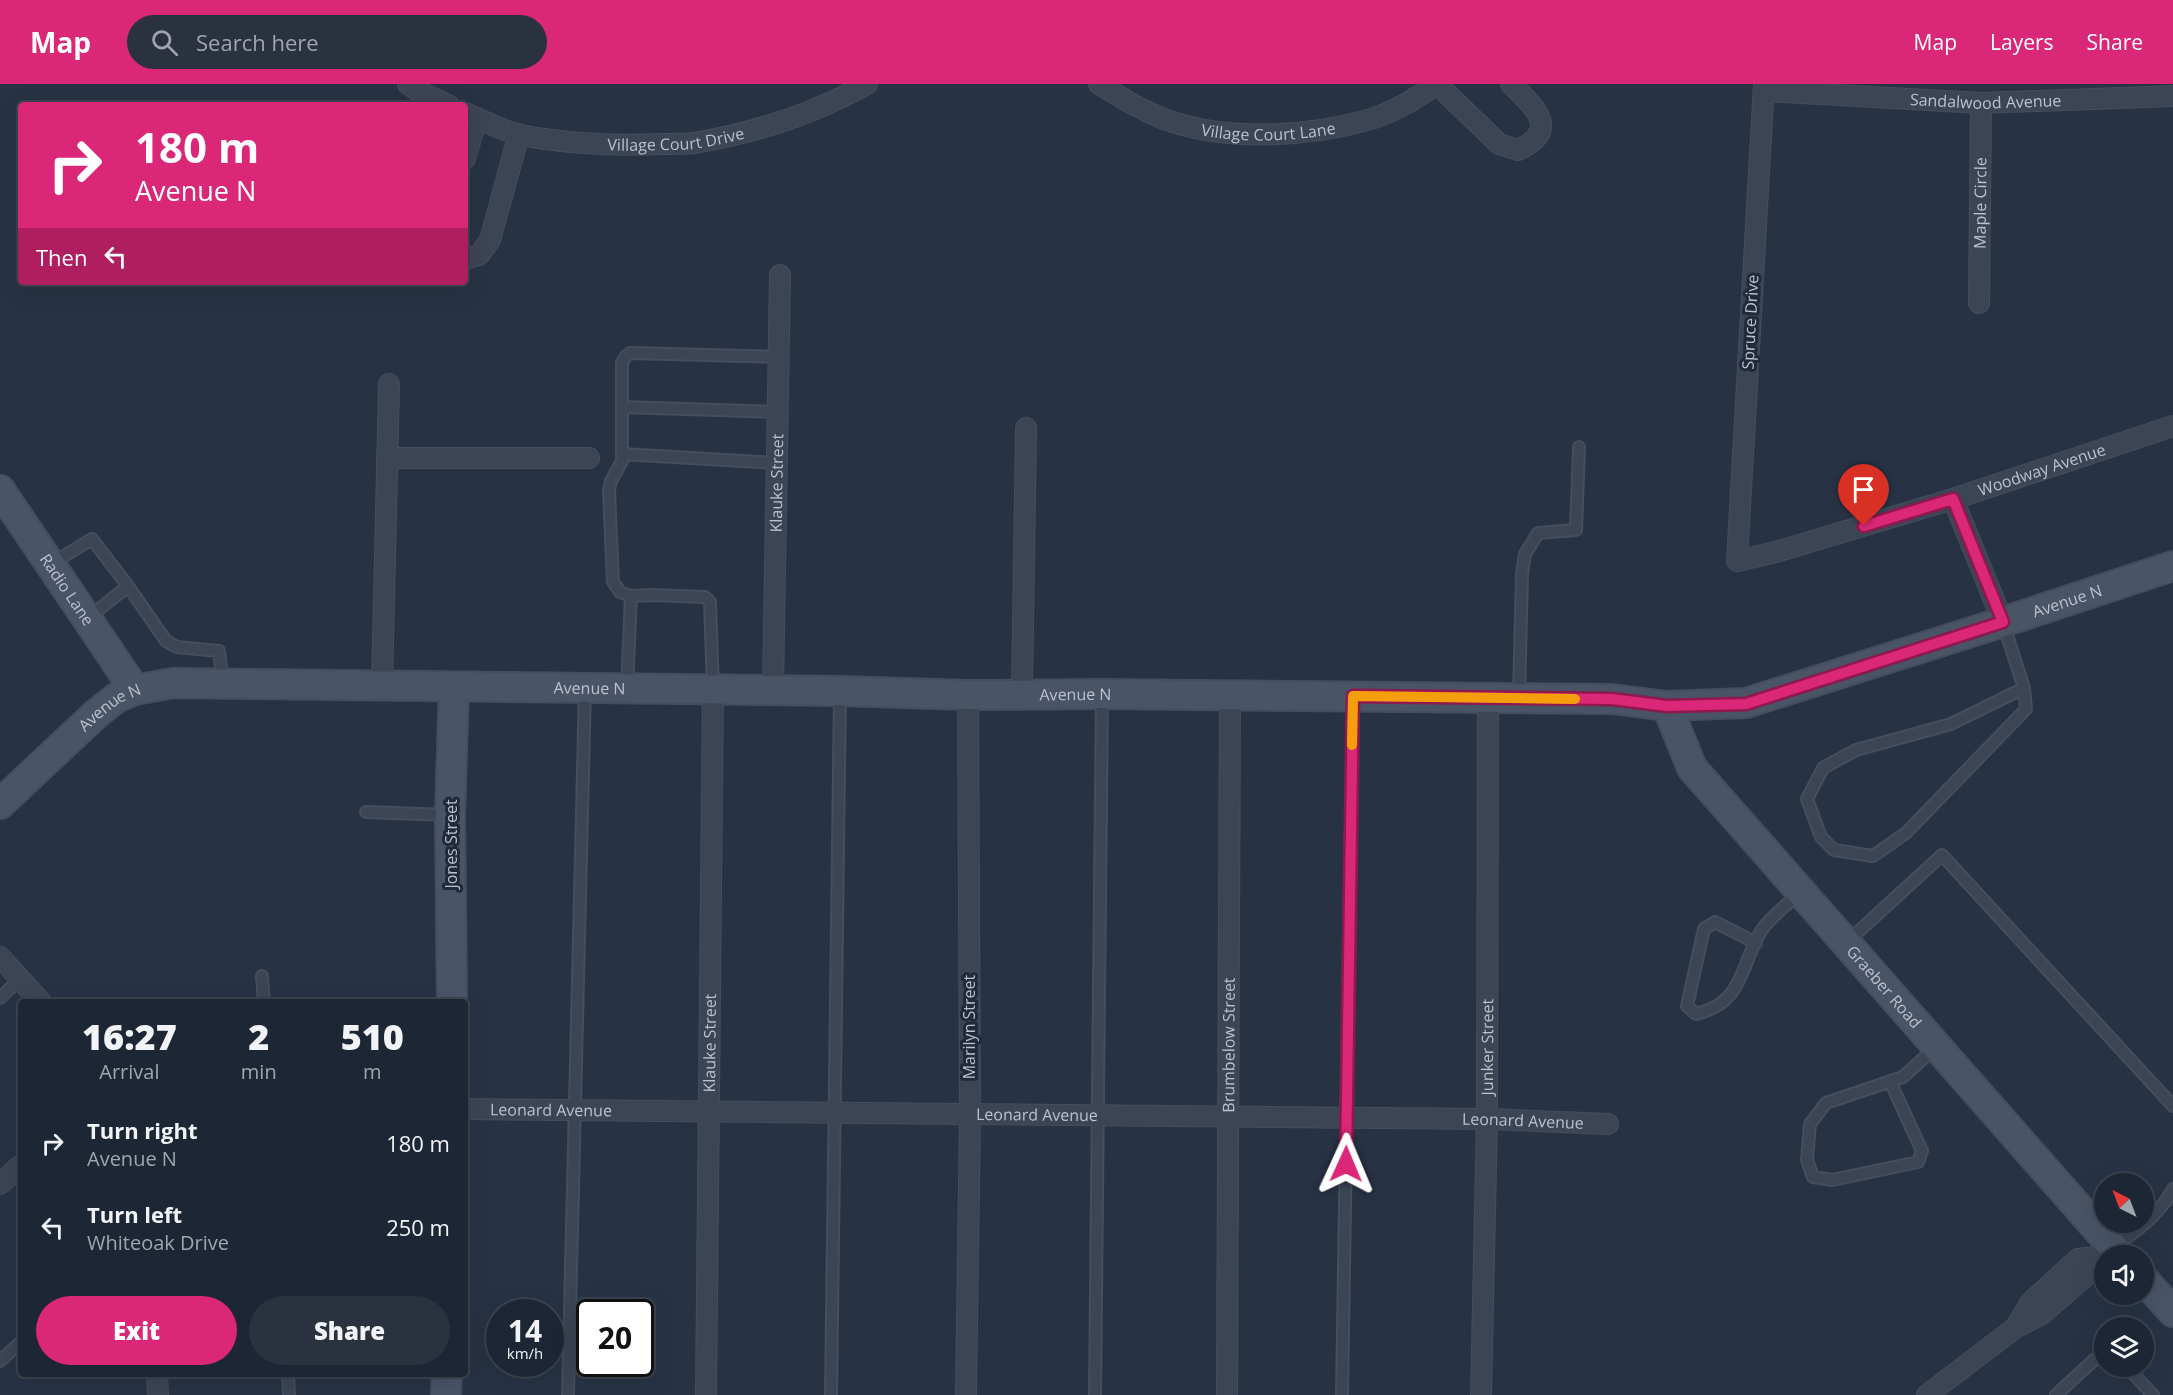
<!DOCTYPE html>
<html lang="en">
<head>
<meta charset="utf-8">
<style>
	:root { --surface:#1d2634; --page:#2a3240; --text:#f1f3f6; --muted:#a0a5ac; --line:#3b434f; --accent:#db2777 }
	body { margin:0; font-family:"Open Sans",sans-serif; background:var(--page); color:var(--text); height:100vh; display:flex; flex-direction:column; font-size:22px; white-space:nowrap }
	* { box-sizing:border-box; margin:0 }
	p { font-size:20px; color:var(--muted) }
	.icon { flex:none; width:33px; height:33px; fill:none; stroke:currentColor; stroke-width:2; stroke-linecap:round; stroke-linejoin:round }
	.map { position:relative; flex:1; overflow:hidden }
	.drawer { position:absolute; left:18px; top:915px; width:450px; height:378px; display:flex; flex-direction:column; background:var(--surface); border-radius:6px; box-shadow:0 6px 24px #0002,0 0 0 2px var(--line) }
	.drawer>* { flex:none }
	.hud { position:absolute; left:18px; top:18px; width:450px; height:183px; border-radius:6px; box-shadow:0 6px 24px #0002,0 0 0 2px var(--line); background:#db2777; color:#fff; overflow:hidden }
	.needle { width:39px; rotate:318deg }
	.buttons { position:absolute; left:2094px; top:1089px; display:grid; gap:12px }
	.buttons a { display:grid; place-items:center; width:60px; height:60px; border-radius:50%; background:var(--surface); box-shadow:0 6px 24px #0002,0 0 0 2px var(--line); font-size:30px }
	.speed { position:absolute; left:486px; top:1215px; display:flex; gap:12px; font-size:30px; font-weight:700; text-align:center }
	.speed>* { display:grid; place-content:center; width:78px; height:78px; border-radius:50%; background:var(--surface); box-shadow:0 6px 24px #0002,0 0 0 2px var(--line); line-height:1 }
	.speed small { font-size:15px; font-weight:400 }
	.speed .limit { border:3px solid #111; border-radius:9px; background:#fff; color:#111 }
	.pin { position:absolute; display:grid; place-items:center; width:51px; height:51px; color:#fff; margin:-62px -26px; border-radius:50% 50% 50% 0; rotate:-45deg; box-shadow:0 0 6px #0007 }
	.pin .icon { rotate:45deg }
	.me { position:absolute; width:66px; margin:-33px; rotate:1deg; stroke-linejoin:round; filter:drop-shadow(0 0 4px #0008) }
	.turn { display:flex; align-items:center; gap:21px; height:126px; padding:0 18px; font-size:27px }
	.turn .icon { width:78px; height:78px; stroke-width:2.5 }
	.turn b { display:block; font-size:42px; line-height:51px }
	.then { display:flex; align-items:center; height:57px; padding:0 18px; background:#0003; gap:12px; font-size:22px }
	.eta { display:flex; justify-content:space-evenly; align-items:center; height:102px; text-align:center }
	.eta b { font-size:36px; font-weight:800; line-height:42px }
	.button { display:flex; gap:12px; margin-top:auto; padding:12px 18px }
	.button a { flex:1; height:69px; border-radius:36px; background:var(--accent); color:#fff; font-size:24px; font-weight:800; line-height:69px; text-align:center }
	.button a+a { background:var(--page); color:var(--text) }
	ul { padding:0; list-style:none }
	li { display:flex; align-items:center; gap:18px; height:84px; padding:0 18px }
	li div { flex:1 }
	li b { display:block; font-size:22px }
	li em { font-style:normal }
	header { display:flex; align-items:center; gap:36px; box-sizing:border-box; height:84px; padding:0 30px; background:var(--accent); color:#fff }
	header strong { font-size:28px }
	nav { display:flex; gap:33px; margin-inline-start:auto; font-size:21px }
	.search { width:420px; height:54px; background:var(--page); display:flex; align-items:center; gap:15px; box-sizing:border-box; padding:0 21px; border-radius:33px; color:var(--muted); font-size:22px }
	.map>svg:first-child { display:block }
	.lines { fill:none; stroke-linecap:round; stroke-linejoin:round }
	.lane-casing { stroke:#454e5e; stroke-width:14 }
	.street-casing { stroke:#454e5e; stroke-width:22 }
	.secondary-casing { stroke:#454e5e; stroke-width:32 }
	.lane { stroke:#3b4554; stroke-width:10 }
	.street { stroke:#3b4554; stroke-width:20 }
	.secondary { stroke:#495467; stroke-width:28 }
	.route-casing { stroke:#8e194d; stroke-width:15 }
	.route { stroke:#db2777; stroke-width:10 }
	.slow { stroke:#f59e0b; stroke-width:10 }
	.labels { text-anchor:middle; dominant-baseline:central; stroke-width:6; stroke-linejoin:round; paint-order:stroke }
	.street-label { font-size:16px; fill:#b9c1ce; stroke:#202a3a }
</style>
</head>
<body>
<header>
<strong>Map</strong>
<div class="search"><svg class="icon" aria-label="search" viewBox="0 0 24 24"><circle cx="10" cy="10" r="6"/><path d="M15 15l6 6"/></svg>Search here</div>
<nav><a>Map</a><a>Layers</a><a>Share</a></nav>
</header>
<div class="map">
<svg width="2173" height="1311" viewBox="0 0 2173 1311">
	<rect width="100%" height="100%" fill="#273345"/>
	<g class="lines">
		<defs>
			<path id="lane" d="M622,323l156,5
				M622,370l155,9
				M51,480l41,-25 36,47
				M631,512l-11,-4 -7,-10 -4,-91 2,-10 11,-20v-98l4,-7 4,-3 149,4
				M87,535l41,-33 38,55 11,6 42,4 4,33
				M2003,539l21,65
				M627,604l4,-92 21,-1 53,2 5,5 3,87
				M2024,604l2,21 -120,124 -33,23 -39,-6 -13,-13 -14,-38 16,-31 33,-18 95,-26z
				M1519,612l3,-122 3,-20 13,-21 38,-3 3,-83
				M366,728l83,3
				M1756,859l-41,-21 -11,7 -17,77 9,8c48,-11 44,-48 65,-83 8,-13 28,-28 40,-39
				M1846,859l96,-88 231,251
				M262,892l2,26
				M0,914l20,-19
				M1890,997l32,70 -4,11 -86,18 -19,-3 -6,-17 3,-36 16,-21 77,-26 33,-30
				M2113,1163c24,-16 46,-32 60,-58
				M0,1277l21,-19
				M2126,1282l27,29
				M288,1290l1,21
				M568,1311l17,-707
				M831,1311l9,-704
				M1095,1311l7,-701
				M1342,1311l11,-698
				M2056,1311l39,-36 9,-4"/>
			<g id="street">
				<path d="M408,0l12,8 28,13"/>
				<path id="s1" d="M1099,0c21,13 42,26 65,35 62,23 142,18 204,1 24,-7 49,-22 69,-36"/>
				<path d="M1437,0l62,60 19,6c43,-20 17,-43 -7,-66"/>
				<path id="s2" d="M1764,0l-27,477 39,-9 177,-53 220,-73"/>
				<path id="s3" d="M1764,7l217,12 192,-7"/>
				<path id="s4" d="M465,29c17,7 37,18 55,22 46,9 96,11 142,9 11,0 22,0 32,-1 60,-10 120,-29 173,-59"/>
				<path d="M465,75l12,-41"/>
				<path d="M465,175l14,-4 11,-15 29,-106"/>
				<path id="s5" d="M1979,219l2,-200"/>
				<path d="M387,374h202"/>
				<path d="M1953,415l50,123"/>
				<path d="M382,602l7,-302"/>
				<path id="s6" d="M773,606l7,-415"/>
				<path d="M1022,609l4,-265"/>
				<path d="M0,873l41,45"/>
				<path id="s7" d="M465,1025l1022,10 121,5"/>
				<path d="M0,1100l21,-19"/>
				<path d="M2015,1244l16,-26 47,-43 25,-3"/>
				<path d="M157,1290l1,21"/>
				<path id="s8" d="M706,1311l7,-706"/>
				<path d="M966,1311l4,-281 -2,-419"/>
				<path id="s9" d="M1227,1311l3,-700"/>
				<path id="s10" d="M1481,1311l6,-276 1,-421"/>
				<path d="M1927,1311l88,-67 27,-14 46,-40 15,-18 10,-9"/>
			</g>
			<g id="secondary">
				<path id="s11" d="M0,406l135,200"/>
				<path id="s12" d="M1667,622l25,62 429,488"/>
				<path id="s13" d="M0,720l96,-90 20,-16 19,-8 38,-7 667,8 128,4 134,-1 510,5 55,7 79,-3 257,-81 170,-56"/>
				<path d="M452,918l-2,-187 4,-128"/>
				<path d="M2144,1196l29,32"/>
				<path d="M446,1311l1,-21"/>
			</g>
		</defs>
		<use href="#lane" class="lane-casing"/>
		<use href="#street" class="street-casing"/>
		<use href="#secondary" class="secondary-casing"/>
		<use href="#lane" class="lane"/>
		<use href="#street" class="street"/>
		<use href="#secondary" class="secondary"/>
	</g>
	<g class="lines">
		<defs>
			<path id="route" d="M1346,1080l7,-468 259,3 55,7 79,-2 257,-82 -50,-123 -89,27"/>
		</defs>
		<use href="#route" class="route-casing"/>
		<use href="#route" class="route"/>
		<path class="slow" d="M1352,661l1,-49 222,3"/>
	</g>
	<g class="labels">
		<g class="street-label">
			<text stroke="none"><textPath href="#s3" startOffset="222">Sandalwood Avenue</textPath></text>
			<text stroke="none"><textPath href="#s1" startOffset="180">Village Court Lane</textPath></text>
			<text stroke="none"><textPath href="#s4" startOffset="216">Village Court Drive</textPath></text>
			<text stroke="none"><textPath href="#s5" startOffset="100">Maple Circle</textPath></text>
			<text transform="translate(1750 238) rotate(-87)">Spruce Drive</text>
			<text stroke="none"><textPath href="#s2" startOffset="796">Woodway Avenue</textPath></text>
			<text stroke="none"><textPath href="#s6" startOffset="207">Klauke Street</textPath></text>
			<text stroke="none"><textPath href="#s11" startOffset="120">Radio Lane</textPath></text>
			<text stroke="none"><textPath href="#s13" startOffset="2127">Avenue N</textPath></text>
			<text stroke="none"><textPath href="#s13" startOffset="633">Avenue N</textPath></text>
			<text stroke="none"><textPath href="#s13" startOffset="1119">Avenue N</textPath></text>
			<text stroke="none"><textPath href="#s13" startOffset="147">Avenue N</textPath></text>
			<text transform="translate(451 760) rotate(-90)">Jones Street</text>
			<text stroke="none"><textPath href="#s12" startOffset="358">Graeber Road</textPath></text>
			<text transform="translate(969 943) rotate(-90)">Marilyn Street</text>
			<text stroke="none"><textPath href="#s8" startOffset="352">Klauke Street</textPath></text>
			<text stroke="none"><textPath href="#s9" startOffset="350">Brumbelow Street</textPath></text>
			<text stroke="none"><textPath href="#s10" startOffset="348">Junker Street</textPath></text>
			<text stroke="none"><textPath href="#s7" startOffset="86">Leonard Avenue</textPath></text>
			<text stroke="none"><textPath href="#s7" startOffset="572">Leonard Avenue</textPath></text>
			<text stroke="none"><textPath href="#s7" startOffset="1058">Leonard Avenue</textPath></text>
		</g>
	</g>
</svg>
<div class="buttons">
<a><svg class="needle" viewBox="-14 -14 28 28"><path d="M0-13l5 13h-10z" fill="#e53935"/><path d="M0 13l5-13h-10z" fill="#a0a5ac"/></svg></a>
<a><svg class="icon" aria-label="sound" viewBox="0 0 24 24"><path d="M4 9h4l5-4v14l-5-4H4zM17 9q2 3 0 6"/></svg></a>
<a><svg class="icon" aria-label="layers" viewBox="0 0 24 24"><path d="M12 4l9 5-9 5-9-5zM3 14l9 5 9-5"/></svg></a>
</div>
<div class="speed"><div>14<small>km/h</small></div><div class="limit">20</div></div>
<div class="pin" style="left:1864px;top:442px;background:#d93025"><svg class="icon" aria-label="arrive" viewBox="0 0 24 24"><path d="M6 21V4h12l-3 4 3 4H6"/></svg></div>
<svg class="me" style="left:1346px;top:1080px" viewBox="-20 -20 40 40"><path d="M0-17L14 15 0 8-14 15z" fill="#db2777" stroke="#fff" stroke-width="4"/></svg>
<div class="hud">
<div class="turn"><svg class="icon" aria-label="right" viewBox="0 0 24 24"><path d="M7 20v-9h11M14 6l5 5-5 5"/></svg><div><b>180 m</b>Avenue N</div></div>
<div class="then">Then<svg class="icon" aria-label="left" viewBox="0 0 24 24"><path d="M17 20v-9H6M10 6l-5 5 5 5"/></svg></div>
</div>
<section class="drawer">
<div class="eta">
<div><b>16:27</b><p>Arrival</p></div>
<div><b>2</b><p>min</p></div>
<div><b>510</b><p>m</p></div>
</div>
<ul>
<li><svg class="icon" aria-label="right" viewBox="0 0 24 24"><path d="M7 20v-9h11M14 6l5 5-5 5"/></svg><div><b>Turn right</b><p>Avenue N</p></div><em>180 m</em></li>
<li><svg class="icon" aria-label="left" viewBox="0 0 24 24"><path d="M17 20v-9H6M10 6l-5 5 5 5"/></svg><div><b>Turn left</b><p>Whiteoak Drive</p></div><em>250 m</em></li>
</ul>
<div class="button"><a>Exit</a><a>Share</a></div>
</section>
</div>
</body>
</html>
